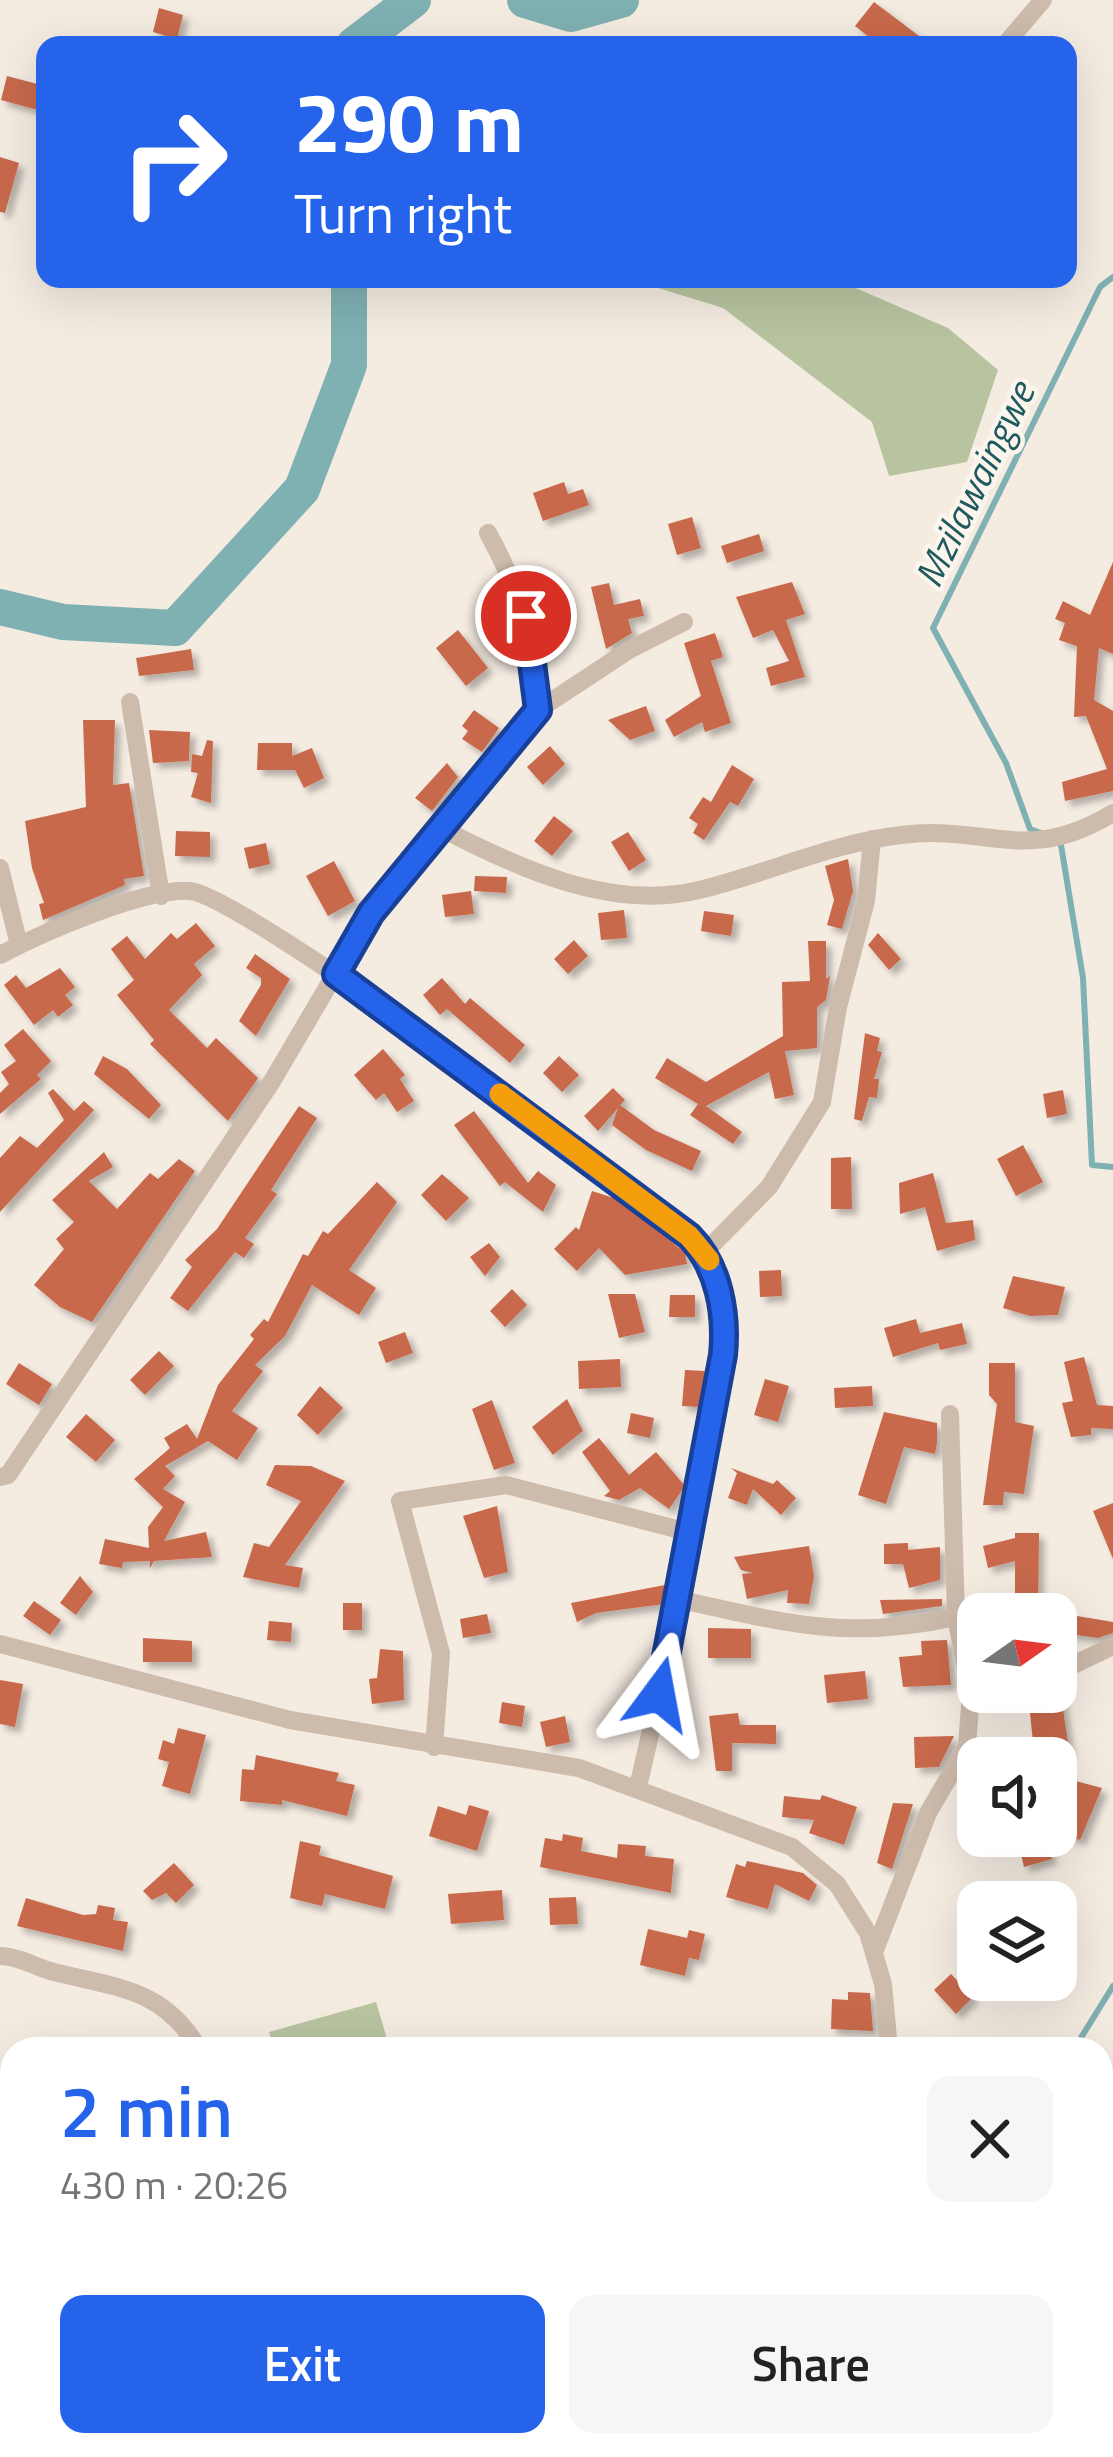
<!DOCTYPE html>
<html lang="en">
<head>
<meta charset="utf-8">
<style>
	:root { --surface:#fff; --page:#f6f6f6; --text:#222; --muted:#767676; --accent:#2563eb }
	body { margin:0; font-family:"Titillium Web",sans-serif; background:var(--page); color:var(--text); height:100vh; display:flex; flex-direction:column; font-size:45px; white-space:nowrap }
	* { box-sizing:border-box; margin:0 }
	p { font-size:39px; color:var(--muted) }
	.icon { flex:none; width:66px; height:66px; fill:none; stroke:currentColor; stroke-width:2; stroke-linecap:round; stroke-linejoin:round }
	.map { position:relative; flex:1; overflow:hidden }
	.details { position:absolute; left:0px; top:2037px; width:1113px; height:420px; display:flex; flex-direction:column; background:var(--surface); border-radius:36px 36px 0 0; box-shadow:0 12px 48px #0002 }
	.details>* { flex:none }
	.hud { position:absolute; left:36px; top:36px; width:1041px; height:252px; border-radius:24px; box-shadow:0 12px 48px #0002; background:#2563eb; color:#fff; overflow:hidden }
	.needle { width:78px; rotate:76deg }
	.controls { position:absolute; left:957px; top:1593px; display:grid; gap:24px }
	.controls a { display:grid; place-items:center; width:120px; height:120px; border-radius:24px; background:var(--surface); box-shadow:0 12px 48px #0002; font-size:60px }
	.pin { position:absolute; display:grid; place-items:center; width:102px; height:102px; color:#fff; margin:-51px; border:6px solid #fff; border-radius:50%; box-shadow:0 3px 12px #0007 }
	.me { position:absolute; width:132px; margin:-66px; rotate:13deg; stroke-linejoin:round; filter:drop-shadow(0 0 9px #0008) }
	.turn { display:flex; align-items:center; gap:42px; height:252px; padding:0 60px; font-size:54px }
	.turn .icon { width:156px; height:156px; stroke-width:2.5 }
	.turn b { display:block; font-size:84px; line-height:102px }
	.round { display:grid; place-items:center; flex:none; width:126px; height:126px; border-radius:24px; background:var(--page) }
	.head { display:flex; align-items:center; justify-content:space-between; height:204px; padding:0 60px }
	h1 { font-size:72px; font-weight:600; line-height:90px; color:var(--accent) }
	.button { display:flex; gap:24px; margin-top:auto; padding:24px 60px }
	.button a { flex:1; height:138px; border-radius:24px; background:var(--accent); color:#fff; font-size:48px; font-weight:600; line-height:138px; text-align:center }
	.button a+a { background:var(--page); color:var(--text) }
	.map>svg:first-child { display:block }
	.green { fill:#b8c4a0 }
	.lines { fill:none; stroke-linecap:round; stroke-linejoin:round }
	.stream { stroke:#7fb0b2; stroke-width:6 }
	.river { stroke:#7fb0b2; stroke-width:36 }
	.building { fill:#c8694b; filter:url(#shadow) }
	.street { stroke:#cdbbac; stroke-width:18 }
	.route-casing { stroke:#184099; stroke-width:30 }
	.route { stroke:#2563eb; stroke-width:21 }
	.slow { stroke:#f59e0b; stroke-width:21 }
	.labels { text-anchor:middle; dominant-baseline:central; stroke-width:9; stroke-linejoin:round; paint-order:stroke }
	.water-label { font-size:39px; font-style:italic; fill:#1f5a5e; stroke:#fbf5ee }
</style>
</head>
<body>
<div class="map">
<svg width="1113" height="2457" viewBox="0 0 1113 2457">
	<defs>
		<filter id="shadow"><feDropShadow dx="5.5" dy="5.5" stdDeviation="3" flood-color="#0004"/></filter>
	</defs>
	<rect width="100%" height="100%" fill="#f4ebe1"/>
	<path class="green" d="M629,279h206l113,49 50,42 -31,92 -78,14 -17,-54 -149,-114z
		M376,2002l14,47h-116l-5,-17z
		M272,2445h341l4,12h-359z"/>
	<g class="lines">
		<path class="stream" d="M1041,833l-11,-4 -24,-66 -73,-135 167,-341 13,-10
			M1060,839l23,139 9,187 21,2
			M1074,2049l39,-63
			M870,2457l6,-12"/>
		<path class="river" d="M525,0l46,14 50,-14
			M354,45l59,-45
			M0,607l63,15 112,6 127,-139 47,-124v-86"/>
	</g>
	<path class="building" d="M874,2l57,43h-52l-24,-19z
		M159,8l24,7 -6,24 -24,-7z
		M7,76l38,10v26l-44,-12z
		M0,157l19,6 -14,50 -5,-1z
		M564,482l4,12 15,-5 6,16 -46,16 -10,-28z
		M692,517l9,31 -24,7 -9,-31z
		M759,534l5,17 -37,12 -6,-17z
		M1113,562v92l-14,-6 -5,52 19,11v80l-48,10 -3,-19 45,-13 -21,-53 -12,1 3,-71 -18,-6 6,-17 -10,-4 8,-18 27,14z
		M792,582l13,32 -19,6 19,57 -34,9 -5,-18 23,-7 -16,-31 -20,8 -17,-41z
		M609,583l5,22 26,-6 4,17 -16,3 4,14 -26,16 -15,-62z
		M458,630l30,38 -22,18 -30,-38z
		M715,633l8,24 -12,4 20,62 -26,9 -3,-10 -28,15 -9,-17 36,-24 -17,-53z
		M191,649l3,21 -55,6 -3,-18z
		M646,706l9,25 -25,9 -22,-20z
		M474,710l25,18 -17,24 -20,-13 6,-8 -6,-5z
		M83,720h32l-2,65 16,-2 15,93 -20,3 1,6 -82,35 -4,-16 5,-1 -12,-35 -7,-47 61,-14z
		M149,730l41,2 -1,29 -36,2z
		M207,740l6,1 -2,62 -20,-6 7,-24 -7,-1 1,-18 10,2z
		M258,743h34v13l20,-8 12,30 -20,10 -9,-18h-38z
		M550,746l15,18 -22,21 -16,-18z
		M447,763l11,14 -26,34 -17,-13z
		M732,765l22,14 -16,27 -8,-4 -26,38 -11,-7 5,-9 -9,-6 14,-21 8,5z
		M554,816l19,15 -21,25 -18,-15z
		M176,831l34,1v25l-35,-1z
		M628,832l18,28 -17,11 -18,-29z
		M266,843l4,21 -21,5 -5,-21z
		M848,859l5,32 -11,38 -15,-4 7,-25 -9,-34z
		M334,861l21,40 -27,15 -22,-40z
		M475,876l32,1 -1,16 -32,-2z
		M471,891l3,23 -29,3 -3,-22z
		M624,910l3,28 -26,2 -3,-27z
		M704,911l30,4 -3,21 -30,-5z
		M196,923l19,23 -21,18 8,11 -33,35 38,38 9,-10 42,40 -30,43 -78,-77 4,-4 -37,-45 17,-15 -23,-31 16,-13 18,23 26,-26 6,6z
		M878,933l23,26 -12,11 -21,-25z
		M574,940l14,16 -20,18 -14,-15z
		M808,941h18v38l4,-3 -4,24 -9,7v41l-32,3 9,44 -19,4 -6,-27 -63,34 36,26 -9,12 -43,-29 8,-11 -43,-26 12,-20 39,24 77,-46 -1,-54 28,-1z
		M255,954l35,25 -34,57 -17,-15 22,-36v-7l-15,-10z
		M60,968l15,19 -10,8 8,10 -15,12 -5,-7 -19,15 -30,-40 12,-10 10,13z
		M442,978l23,26 5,-6 55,47 -15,18 -63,-54 -7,6 -17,-20z
		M23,1029l28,32 -14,14 4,4 -41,35v-21l9,-9 -8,-12 15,-11 -12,-16z
		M865,1033l15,5 -3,13 5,1 -8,27h5l-2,19 -8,-1 -7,24 -8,-2z
		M383,1049l22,26 -5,4 14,22 -17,11 -13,-19 -8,7 -22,-25z
		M103,1056l24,13 34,36 -12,14 -55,-45z
		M559,1056l20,19 -17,17 -19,-19z
		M613,1088l12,12 -5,5 34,25 47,21 -9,20 -46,-21 -34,-25 6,-17 -20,23 -14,-15z
		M53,1089l21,22 10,-10 10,9 -94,102v-54l20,-22 17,12 27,-28 -16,-27z
		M1063,1090l4,24 -20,4 -4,-24z
		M299,1106l18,12 -46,72 6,4 -32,44 9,6 -10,14 -9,-6 -47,59 -18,-13 22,-31 -7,-7 32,-31z
		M474,1111l54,72 10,-12 18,14 -13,27 -38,-30 -5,4 -46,-61z
		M1023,1145l20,37 -27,14 -19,-37z
		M104,1152l9,15 -24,14 28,28 33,-36 8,6 21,-20 16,12 -103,151 -32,-15 -26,-22 30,-36 -8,-10 18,-17 -22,-22z
		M851,1157l1,52h-21v-51z
		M933,1173l13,50 27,-3 2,20 -38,11 -12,-44 -25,7 -1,-31z
		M442,1174l27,24 -23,23 -25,-26z
		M377,1182l20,20 -48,68 27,18 -17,27 -47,-30 -27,51 -30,29 8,6 -31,40 26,17 -21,32 -29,-19 -43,25 10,10 -12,13 22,13 -21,39 42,-9 6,25 -58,4 -4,7v-7l-27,1 -1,6 -23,-4 6,-25 44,9 -1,-21 15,-20 -29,-28 36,-31 -6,-10 23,-14 10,15 21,-54 36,-46 -4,-4 14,-16 4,3 35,-68 5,2 15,-25 5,3z
		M592,1191l31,10 62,52 2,11 -62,11 -26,-27 -22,23 -23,-22 22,-22 3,3z
		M489,1243l11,14 -15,19 -15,-19z
		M781,1270l1,26 -22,1 -1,-26z
		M1013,1276l52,11 -7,28 -28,1 -27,-8z
		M512,1289l15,16 -22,22 -15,-16z
		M608,1294h27l10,38 -26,6z
		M670,1295h25v22h-26z
		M916,1319l4,14 42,-10 5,21 -27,6 -2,-7 -45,14 -9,-29z
		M405,1332l8,21 -27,10 -8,-21z
		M159,1351l15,15 -29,29 -15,-15z
		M1084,1357l13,48 16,1v23l-22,-1v7l-20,2 -9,-34 11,-2 -9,-39z
		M620,1359l1,28 -42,2 -1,-28z
		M19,1363l33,21 -13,21 -33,-21z
		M989,1363h26v59l19,4 -10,68 -20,-2 -1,13h-20l14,-101 -8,-9z
		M685,1370l20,1 -5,36 -18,-1z
		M765,1379l24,7 -11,36 -24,-7z
		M320,1386l23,22 -25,27 -21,-20z
		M872,1386l1,20 -38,2 -1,-20z
		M567,1399l16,32 -30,24 -21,-28z
		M492,1400l23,63 -21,7 -22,-61z
		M884,1412l53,11v20l-2,11 -31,-7 -18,57 -28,-9z
		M631,1413l23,5 -4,20 -23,-5z
		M86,1414l29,26 -19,22 -30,-25z
		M599,1438l30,37 27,-23 29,34 -16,23 -29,-21 -21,12 -15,-4 6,-5 -28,-39z
		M275,1465l36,1 34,15 -60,84 18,3 -4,20 -56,-11 11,-34 15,4 32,-46 -35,-16z
		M731,1468l42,16 4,-4 19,18 -15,17 -28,-26 -6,16 -19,-7 9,-25z
		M1113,1503v56l-20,-48z
		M497,1506l11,66 -24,6 -21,-62z
		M1015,1533h24l-1,81h-23v-53l-27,7 -5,-22 32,-8z
		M908,1543v7l32,-3v33l-31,8 -6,-24h-19v-20z
		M809,1546l5,30 -5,28 -22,-1 1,-13 -41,9 -5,-25 11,-1 -12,-3 -7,-13z
		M80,1576l13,16 -17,23 -16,-12z
		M670,1584l-6,20 -68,9 -19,9 -6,-19z
		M942,1599v7l-59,8 -3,-14z
		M34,1601l27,19 -11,15 -27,-19z
		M343,1603h19v27h-19z
		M487,1614l4,19 -28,5 -3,-19z
		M1065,1614l48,8v11l-15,5 -35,-5z
		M269,1621l23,2 -1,19 -24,-2z
		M708,1628l43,1v29h-43z
		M143,1638l49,3v21h-49z
		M947,1640l4,45 -48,2 -4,-30 23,-2 -1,-14z
		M380,1649l23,2 1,49 -32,4 -3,-25 8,-1z
		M865,1671l3,28 -41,4 -3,-28z
		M0,1680l23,4 -8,43 -15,-3z
		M1060,1690l10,65 -58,3 2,-19 19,3 -5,-48z
		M502,1702l23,4 -3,21 -23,-4z
		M738,1713l2,12h36v19l-44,-1v28h-16l-7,-55z
		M565,1716l5,26 -24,5 -6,-25z
		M178,1728l28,7 -16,59 -28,-8 7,-24 -11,-3 5,-19 11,4z
		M954,1736l-15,31 -24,1 -1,-31z
		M256,1755l83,18 -3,8 19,4 -8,31 -65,-16v5l-42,-4 2,-32 12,1z
		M1068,1779l34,9 -22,52 -20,-6 9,-31 -5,-1z
		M822,1795l35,12 -13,38 -35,-12 5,-13 -32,-3 2,-21 36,4z
		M893,1803l20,1 -21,65 -15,-6z
		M469,1805l20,6 -12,40 -48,-15 9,-30 28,9z
		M563,1834l20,4 -2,13 36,7 1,-14 28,2 -1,10 29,3 -3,34 -131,-26 5,-29 17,3z
		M300,1841l21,5 -2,9 74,21 -8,33 -60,-15 -3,12 -32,-8z
		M1047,1842l5,17 -28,8 -4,-17z
		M747,1861l56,12 14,12 -8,16 -34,-17 -7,25 -42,-12 10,-33 9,3z
		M174,1863l20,22 -18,18 -10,-10 -14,7 -9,-9z
		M502,1890l2,30 -53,4 -3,-30z
		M576,1897l2,27 -28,1 -1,-27z
		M26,1898l57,17 13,-1 2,-9 17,3 -2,12 15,2 -5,29 -106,-25z
		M648,1929l39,9 2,-8 16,4 -6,26 -10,-2 -4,18 -45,-11z
		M951,1974l22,23 -17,17 -22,-24z
		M848,1992l22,1 3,38 -42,-2 1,-30 16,1z"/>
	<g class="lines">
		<path class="street" d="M1008,41l35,-41
			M488,533c33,59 46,110 50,177
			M130,702l31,194
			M437,826c76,40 173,86 262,64 67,-16 133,-47 202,-55 88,-11 125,31 212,-22
			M0,868l19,77
			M0,955c42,-22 144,-67 190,-64 50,3 473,312 514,362l17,54 2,48 -42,245 -43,187
			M704,1253l65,-66 53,-85 16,-95 28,-106 6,-62
			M0,1477l8,-2 263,-392 100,-170 66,-87 101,-116 91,-60 55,-28
			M681,1600c104,23 168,41 275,17
			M0,1644l290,76 289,48 213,79 45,37 31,49 15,51 6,65
			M1056,1673l57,-27
			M434,1747l7,-94 -41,-152 106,-16 186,48
			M875,1950l53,-137 39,-67 4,-53 -15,-76 -6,-203
			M0,1956c22,1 34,11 54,16 63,16 109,16 145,77
			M1101,2131l12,-1
			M0,2305l4,48"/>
	</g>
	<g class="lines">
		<defs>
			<path id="route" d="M526,616l12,94 -167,203 -35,61 353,262c30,30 38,78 34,119l-64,339"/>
		</defs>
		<use href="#route" class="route-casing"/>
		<use href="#route" class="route"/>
		<path class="slow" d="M500,1094l189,142 20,24"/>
	</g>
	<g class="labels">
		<g class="water-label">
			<text transform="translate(974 484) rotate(-64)">Mzilawaingwe</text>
		</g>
	</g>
</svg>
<div class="controls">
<a><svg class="needle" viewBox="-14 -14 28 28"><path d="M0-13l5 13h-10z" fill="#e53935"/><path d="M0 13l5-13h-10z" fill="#767676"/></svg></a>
<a><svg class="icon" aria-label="sound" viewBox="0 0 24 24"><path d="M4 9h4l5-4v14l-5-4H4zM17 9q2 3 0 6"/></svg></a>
<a><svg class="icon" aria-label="layers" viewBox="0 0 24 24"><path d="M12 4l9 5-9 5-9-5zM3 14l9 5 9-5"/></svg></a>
</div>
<div class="pin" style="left:526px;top:616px;background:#d93025"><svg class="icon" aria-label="arrive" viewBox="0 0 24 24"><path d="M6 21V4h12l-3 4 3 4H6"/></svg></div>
<svg class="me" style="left:659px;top:1694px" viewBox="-20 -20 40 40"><path d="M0-17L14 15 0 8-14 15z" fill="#2563eb" stroke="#fff" stroke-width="4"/></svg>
<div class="hud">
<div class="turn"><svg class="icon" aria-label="right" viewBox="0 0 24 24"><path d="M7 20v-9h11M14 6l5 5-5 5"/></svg><div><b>290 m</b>Turn right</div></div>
</div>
<section class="details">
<div class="head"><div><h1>2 min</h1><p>430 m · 20:26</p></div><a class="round"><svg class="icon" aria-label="close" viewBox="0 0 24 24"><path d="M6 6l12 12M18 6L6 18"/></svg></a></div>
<div class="button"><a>Exit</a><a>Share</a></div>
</section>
</div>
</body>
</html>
